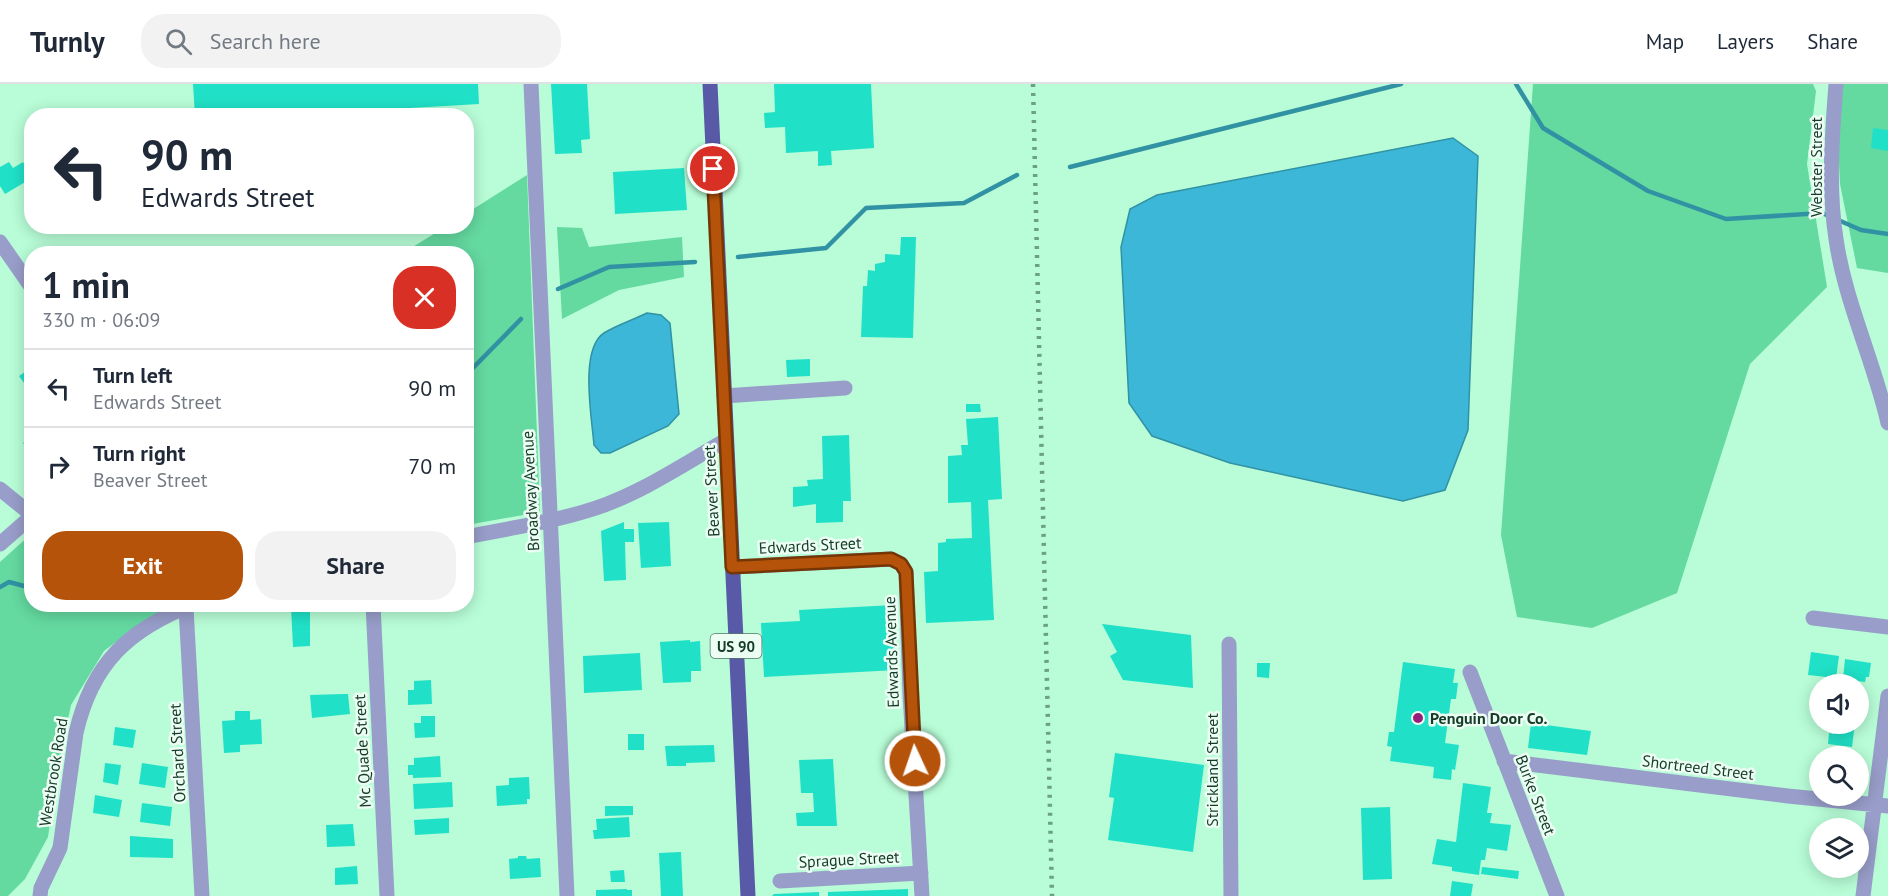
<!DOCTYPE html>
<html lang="en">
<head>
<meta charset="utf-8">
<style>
	:root { --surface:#fff; --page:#f2f2f3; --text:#1f2937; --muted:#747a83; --line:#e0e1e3; --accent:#b45309 }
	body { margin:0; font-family:"PT Sans",sans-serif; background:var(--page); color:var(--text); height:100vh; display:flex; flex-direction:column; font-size:22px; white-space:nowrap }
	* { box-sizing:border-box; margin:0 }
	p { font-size:20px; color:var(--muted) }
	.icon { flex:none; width:33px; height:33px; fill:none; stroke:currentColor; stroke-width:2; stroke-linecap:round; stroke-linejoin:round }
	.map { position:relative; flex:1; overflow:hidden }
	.panel { position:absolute; left:24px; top:162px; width:450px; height:366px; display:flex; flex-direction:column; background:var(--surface); border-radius:24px; box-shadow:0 3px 15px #0003 }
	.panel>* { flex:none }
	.guide { position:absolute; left:24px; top:24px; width:450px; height:126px; border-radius:24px; box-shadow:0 3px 15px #0003; background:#fff; color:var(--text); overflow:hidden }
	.buttons { position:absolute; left:1809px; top:590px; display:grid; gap:12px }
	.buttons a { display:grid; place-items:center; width:60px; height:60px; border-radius:50%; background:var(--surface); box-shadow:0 3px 15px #0003; font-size:30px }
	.pin { position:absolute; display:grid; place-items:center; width:51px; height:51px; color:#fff; margin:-26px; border:3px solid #fff; border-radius:50%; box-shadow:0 2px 6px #0007 }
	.me { position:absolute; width:66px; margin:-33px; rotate:357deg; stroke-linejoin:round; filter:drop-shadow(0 0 4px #0008) }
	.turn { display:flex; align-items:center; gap:21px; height:126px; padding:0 18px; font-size:27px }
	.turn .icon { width:78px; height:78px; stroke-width:2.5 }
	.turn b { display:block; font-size:42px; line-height:51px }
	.round { display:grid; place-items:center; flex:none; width:63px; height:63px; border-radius:24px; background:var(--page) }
	.headline { display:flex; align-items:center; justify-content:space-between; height:102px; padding:0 18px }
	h1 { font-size:36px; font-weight:800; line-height:45px }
	.primary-button { display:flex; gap:12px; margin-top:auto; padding:12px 18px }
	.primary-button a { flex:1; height:69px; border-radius:24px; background:var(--accent); color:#fff; font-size:24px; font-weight:800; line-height:69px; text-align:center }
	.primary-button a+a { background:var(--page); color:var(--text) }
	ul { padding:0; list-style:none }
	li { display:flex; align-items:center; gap:18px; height:78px; padding:0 18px; border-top:2px solid var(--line) }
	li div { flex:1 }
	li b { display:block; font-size:22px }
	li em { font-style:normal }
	header { display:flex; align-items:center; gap:36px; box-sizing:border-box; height:84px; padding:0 30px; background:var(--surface); border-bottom:2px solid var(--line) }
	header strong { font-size:28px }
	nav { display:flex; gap:33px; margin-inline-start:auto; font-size:21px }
	.search { width:420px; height:54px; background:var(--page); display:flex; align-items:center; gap:15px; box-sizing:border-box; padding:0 21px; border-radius:24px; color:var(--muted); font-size:22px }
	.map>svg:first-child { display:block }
	.green { fill:#64d9a0 }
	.water { fill:#3cb7d8; stroke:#3192a4; stroke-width:1.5 }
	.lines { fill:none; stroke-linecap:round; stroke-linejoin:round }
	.stream { stroke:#3192a4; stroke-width:4.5 }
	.building { fill:#20e1c7 }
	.minor { stroke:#989dc9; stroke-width:15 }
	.major { stroke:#585aa8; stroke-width:15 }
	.rail { stroke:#6ba084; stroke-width:4.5; stroke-dasharray:3 6; stroke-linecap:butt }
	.route-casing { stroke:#753606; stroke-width:15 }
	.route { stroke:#b45309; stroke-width:10 }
	.poi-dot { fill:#961d79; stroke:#ecfdf3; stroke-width:2 }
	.labels { text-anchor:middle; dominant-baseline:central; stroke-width:5; stroke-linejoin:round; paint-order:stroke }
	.shield { fill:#ecfdf3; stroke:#567566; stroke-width:1.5 }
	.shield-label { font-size:15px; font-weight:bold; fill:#163b29 }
	.street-label { font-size:16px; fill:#163b29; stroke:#ecfdf3 }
	.poi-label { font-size:16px; font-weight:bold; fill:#163b29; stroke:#ecfdf3; text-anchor:start }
</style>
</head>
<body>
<header>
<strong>Turnly</strong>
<div class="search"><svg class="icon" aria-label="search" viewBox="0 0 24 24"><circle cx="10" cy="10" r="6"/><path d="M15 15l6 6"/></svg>Search here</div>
<nav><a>Map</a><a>Layers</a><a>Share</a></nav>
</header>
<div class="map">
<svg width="1888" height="812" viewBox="0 0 1888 812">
	<rect width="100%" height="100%" fill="#b8fdd7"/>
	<path class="green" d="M1533,0h280l3,7 -9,73 20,123 -77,77 -73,229 -85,35 -75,-11 -16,-82z
		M1842,0h46v189l-31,-5 -17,-84 -2,-38z
		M527,91l13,337 -73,13 -1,-271 -63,-1 42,-26 21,-1 1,-13z
		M557,143l25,1 7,19 93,-10 2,40 -65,13 -57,29z
		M31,450l1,70 147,1 -42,21 -33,25 -33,54 -13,63 -10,69 -23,42 -17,17h-8v-334z"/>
	<path class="water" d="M1453,54l25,18 -10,274 -23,60 -42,11 -173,-38 -78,-27 -23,-33 -8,-156 9,-38 27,-14z
		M647,229l14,2 9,8 9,91 -11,12 -58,27h-9l-7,-8c-2,-26 -15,-96 10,-112 13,-8 29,-13 43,-20z"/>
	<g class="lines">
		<path class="stream" d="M1516,0l27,44 105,63 78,28 96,-6 39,17 27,4
			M1070,83l331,-83
			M738,173l88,-9 40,-40 98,-5 53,-28
			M558,205l51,-22 86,-5
			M466,291l55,-56
			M0,503l9,-5 15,4h8"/>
	</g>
	<path class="building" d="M193,0h285l1,20 -120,7v5h-43l-1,-4 -54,4h-66z
		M551,0h36l3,55 -9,1 1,13 -27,1z
		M774,0h97l3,64 -43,3 1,14 -14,1v-15l-32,2 -1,-26 -20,1 -1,-15 11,-1z
		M1873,44l15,2v21l-17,-3z
		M9,78l4,6 10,-6 9,16 -27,16 -5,-8v-19z
		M684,84l3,42 -72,4 -2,-42z
		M901,153h15l-3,101 -52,-1 2,-51h4l1,-16 7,1v-7l10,-2v-8l15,1z
		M810,275v17l-23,1 -1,-17z
		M32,283v21l-3,2 -10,-14z
		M966,320h14l1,8h-15z
		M998,333l4,82 -14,1 6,120 -68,3 -2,-51 14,-1v-28l8,-1v-3l26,-1 -1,-36 -23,1v-47l14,-1 -1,-10h7l-2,-26z
		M849,351l2,66h-8v21l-27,1v-19l-23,3v-20l15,-1 -1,-6 16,-1 -1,-43z
		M32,353v19l-9,-13z
		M624,438v7h10v13h-9l1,38 -22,1 -3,-50z
		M669,438l2,44 -30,2 -3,-45z
		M894,521l3,65 -133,7 -3,-54 39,-2 -1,-11z
		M308,522l1,6h1v34l-17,1 -2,-40z
		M1102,540l89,11 2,53 -70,-8 -13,-24 7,-4z
		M690,556v2l10,-1 1,30h-10v11l-28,1 -3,-41z
		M1811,568l28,4 -3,22 -28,-3z
		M640,569l2,37 -58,3 -1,-37z
		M1845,575l26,4 -2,14h-3l-1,5 -22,-3z
		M1403,578l52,7 -2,14h5l-2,16h-5l-6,44 14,2 -4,25 -3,-1 -1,11 -18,-2 1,-11 -44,-6 2,-14 -5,-1 2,-14h5z
		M1257,579h13l-1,15 -12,-1z
		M431,596l1,24 -24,1v-15h6v-9z
		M343,610h5l2,20 -38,4 -2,-23z
		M235,627h15v9l11,-1 1,25 -22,1v7l-16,1 -2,-32 13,-1z
		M421,632h14v21l-20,1 -1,-15h7z
		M1531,639l60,8 -4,24 -59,-7z
		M1836,639h19l-3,24 -24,-3 1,-11 5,1z
		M115,643l21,3 -3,18 -20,-3z
		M628,650h16v16h-16z
		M714,661l1,17 -29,1v3h-19l-2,-20z
		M1115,669l89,12 -11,87 -85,-12 6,-42 -5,-1z
		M440,672l1,21 -28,1v-3h-5v-10h6v-7z
		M833,675l4,67h-40l-1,-13 18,-1 -1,-19h-12l-2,-33z
		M105,679l16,2 -3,20 -15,-3z
		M142,679l26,4 -3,21 -26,-4z
		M529,693l1,22h-3v5l-30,2 -1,-20 13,-1v-7z
		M452,698l1,25 -39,2 -1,-25z
		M1463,699l28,4 -4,26h5l-2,10 21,2 -4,26 -20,-3 -2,12h-4l-2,15 -27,-4v-4l-20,-3 5,-25 19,3z
		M95,711l27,5 -3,17 -26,-4z
		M142,719l30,4 -2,19 -30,-4z
		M605,722h28v9l-28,1z
		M1390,723l2,72 -29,1 -2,-72z
		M629,733l1,20 -36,2 -1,-9h4l-1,-11z
		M449,734v15l-34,2 -1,-15z
		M353,740l2,22 -28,1 -1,-22z
		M130,752l43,3v19l-43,-1z
		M681,768l2,44h-22l-2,-43z
		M518,772h8l1,3 13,-1 1,19 -31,2 -1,-20 9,-1z
		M357,782l1,18 -23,1v-17z
		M1482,783l37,4 -1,8 -37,-5z
		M624,786l1,12h-14l-1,-11z
		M1452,797l21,3 -2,12h-21z
		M627,805v1h5v6h-36v-6z
		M908,805v7h-80v-4z
		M819,808v4h-47l2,-2z"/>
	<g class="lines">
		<path class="minor" d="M531,0l36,812
			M1836,0c-4,52 -8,104 0,155 9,63 38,122 52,184
			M0,158l32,46
			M724,312l121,-8
			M0,405l32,26
			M466,453c44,-9 88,-15 130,-29 47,-16 88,-44 130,-68
			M0,460l32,-28
			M732,483l159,-8 10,5 5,8 4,122 12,202
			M188,520l-2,4 16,288
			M373,520l14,292
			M1813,534l75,9
			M1229,560l2,252
			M1470,588l87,224
			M1504,677l284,35 100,10
			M780,797l141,-8
			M40,812l1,-8 19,-40 16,-115c16,-70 53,-104 118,-129
			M1863,812l25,-200"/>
		<path class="major" d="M710,0l38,812"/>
		<path class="rail" d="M1033,0l19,812"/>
	</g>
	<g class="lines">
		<defs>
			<path id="route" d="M713,85l19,398 159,-8 10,5 5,8 9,189"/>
		</defs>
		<use href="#route" class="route-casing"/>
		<use href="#route" class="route"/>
	</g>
	<circle class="poi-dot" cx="1418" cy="634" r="6"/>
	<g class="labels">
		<rect class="shield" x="710.5" y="550" width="51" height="24" rx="4.5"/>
		<g class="shield-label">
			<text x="736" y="562">US 90</text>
		</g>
		<g class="street-label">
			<text transform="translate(1816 83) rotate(-90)">Webster Street</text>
			<text transform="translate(530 407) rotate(-93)">Broadway Avenue</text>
			<text transform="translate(711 407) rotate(-93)">Beaver Street</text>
			<text transform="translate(810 461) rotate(-3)">Edwards Street</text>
			<text transform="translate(891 568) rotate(-92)">Edwards Avenue</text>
			<text transform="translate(362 667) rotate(-93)">Mc Quade Street</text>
			<text transform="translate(177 669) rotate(-93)">Orchard Street</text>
			<text transform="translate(1698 683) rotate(7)">Shortreed Street</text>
			<text transform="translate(1212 686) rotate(-90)">Strickland Street</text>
			<text transform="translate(53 688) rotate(-81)">Westbrook Road</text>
			<text transform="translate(1536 711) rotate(69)">Burke Street</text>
			<text transform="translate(849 775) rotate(-3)">Sprague Street</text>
		</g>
		<g class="poi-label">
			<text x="1430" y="634">Penguin Door Co.</text>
		</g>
	</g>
</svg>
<div class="buttons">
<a><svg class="icon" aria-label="sound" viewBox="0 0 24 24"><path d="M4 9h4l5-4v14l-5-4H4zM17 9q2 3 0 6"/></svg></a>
<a><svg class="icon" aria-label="search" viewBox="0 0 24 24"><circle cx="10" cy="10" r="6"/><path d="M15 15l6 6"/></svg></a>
<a><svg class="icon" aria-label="layers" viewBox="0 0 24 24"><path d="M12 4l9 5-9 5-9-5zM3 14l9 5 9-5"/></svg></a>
</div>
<div class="pin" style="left:713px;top:85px;background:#d93025"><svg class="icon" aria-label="arrive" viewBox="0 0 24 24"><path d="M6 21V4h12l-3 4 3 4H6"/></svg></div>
<svg class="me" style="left:915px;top:677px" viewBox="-20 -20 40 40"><circle r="17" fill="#b45309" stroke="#fff" stroke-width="3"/><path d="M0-11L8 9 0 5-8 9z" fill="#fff"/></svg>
<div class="guide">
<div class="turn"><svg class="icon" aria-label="left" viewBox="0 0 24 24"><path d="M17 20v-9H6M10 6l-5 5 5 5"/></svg><div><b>90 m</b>Edwards Street</div></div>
</div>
<section class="panel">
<div class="headline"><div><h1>1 min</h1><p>330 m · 06:09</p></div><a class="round" style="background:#d93025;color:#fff"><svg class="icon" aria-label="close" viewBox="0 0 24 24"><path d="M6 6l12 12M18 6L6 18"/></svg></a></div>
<ul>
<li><svg class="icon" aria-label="left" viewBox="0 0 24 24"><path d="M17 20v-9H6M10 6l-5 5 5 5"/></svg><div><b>Turn left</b><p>Edwards Street</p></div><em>90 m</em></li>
<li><svg class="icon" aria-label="right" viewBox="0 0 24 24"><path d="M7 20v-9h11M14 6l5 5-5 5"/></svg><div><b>Turn right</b><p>Beaver Street</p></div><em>70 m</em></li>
</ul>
<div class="primary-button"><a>Exit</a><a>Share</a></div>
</section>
</div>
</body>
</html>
